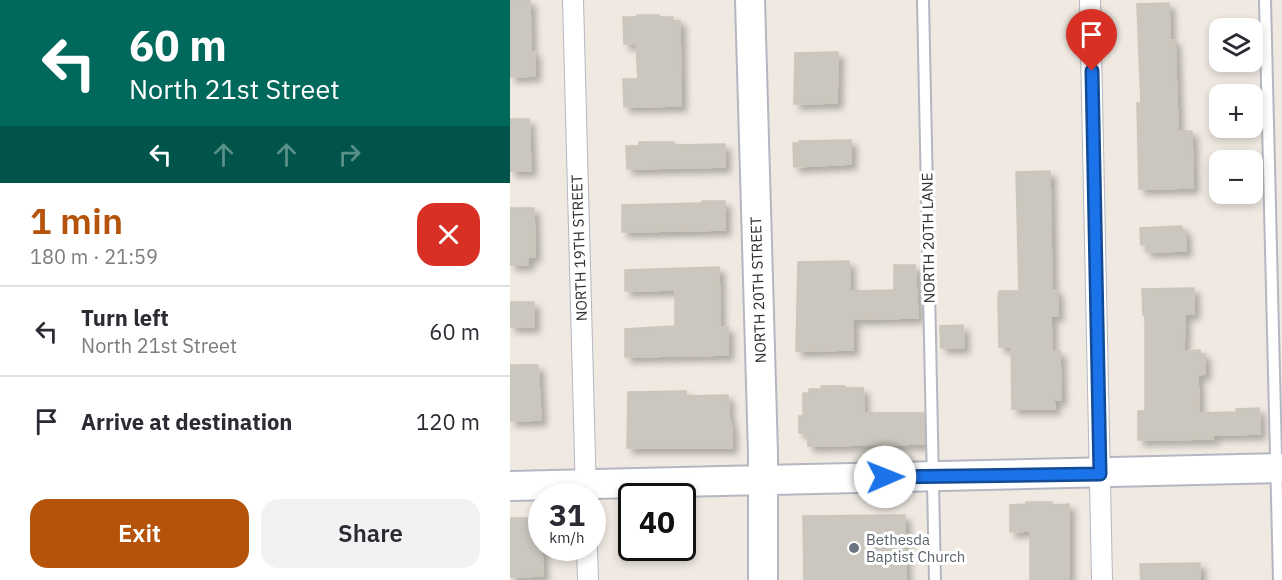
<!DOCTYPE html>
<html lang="en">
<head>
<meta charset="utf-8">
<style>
	:root { --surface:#fff; --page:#f2f2f3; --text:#2b2b33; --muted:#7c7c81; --line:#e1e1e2; --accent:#b45309 }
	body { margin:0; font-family:"IBM Plex Sans",sans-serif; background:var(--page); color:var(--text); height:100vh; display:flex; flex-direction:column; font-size:22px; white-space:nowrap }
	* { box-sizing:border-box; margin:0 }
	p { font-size:20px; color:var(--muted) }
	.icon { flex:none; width:33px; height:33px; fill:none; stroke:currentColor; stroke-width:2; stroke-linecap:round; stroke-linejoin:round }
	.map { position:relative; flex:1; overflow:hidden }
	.details { display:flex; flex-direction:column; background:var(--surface); width:510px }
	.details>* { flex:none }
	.hud { background:#00695c; color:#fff; overflow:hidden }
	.tools { position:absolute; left:699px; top:18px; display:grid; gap:12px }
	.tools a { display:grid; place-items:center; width:54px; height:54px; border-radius:12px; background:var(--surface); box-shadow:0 3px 9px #0003; font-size:30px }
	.speed { position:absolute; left:18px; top:483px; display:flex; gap:12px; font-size:30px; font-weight:700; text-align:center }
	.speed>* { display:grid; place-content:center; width:78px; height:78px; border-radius:50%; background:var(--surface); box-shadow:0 3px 9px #0003; line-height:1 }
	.speed small { font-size:15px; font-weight:400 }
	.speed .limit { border:3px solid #111; border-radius:9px; background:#fff; color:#111 }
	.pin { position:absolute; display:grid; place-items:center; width:51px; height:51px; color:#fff; margin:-62px -26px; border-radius:50% 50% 50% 0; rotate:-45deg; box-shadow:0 0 6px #0007 }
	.pin .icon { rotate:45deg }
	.me { position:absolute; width:66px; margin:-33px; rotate:89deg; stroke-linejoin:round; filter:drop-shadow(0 0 4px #0008) }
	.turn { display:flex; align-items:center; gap:21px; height:126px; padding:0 30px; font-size:27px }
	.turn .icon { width:78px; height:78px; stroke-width:2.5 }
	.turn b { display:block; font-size:42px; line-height:51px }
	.lanes { display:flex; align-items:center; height:57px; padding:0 30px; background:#0003; justify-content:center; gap:30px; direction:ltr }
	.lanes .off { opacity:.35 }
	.round { display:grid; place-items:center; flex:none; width:63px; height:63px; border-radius:18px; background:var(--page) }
	.head { display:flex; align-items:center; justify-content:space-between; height:102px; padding:0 30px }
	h1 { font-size:36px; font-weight:600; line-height:45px; color:var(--accent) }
	.action { display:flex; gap:12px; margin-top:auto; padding:12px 30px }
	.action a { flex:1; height:69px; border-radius:18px; background:var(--accent); color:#fff; font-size:24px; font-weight:600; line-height:69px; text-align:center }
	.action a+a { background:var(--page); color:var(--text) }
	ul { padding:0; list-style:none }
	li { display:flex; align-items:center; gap:18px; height:90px; padding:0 30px; border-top:2px solid var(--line) }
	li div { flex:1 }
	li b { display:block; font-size:22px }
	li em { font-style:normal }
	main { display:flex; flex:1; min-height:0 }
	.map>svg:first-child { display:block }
	.building { fill:#cbc7bf; stroke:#cbc5ba; stroke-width:1.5; filter:url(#shadow) }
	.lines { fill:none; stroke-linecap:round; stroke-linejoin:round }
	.lane-casing { stroke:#b4b7c1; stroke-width:14 }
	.street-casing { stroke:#b4b7c1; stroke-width:22 }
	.secondary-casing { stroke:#b4b7c1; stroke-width:32 }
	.lane { stroke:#fff; stroke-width:10 }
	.street { stroke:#fff; stroke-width:20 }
	.secondary { stroke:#fff; stroke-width:28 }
	.route-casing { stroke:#114b97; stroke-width:15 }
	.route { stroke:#1a73e8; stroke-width:10 }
	.worship-dot { fill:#6b7280; stroke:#fff; stroke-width:2 }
	.labels { text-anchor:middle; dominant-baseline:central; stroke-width:6; stroke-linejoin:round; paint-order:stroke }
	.street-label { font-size:15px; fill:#2e2e2e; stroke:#fff }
	.worship-label { font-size:15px; fill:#5b616d; stroke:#fff; text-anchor:start }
</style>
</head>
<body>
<main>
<section class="details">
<div class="hud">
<div class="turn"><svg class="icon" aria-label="left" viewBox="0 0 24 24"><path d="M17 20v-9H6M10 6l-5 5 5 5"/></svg><div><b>60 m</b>North 21st Street</div></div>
<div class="lanes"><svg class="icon" aria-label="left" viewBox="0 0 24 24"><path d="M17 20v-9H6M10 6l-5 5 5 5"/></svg><svg class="icon off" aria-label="ahead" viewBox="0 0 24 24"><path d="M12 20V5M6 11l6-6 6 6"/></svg><svg class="icon off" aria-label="ahead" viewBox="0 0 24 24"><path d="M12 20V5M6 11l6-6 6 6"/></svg><svg class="icon off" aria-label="right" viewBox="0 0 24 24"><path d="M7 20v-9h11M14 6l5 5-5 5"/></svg></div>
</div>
<div class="head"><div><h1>1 min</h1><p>180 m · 21:59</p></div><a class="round" style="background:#d93025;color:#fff"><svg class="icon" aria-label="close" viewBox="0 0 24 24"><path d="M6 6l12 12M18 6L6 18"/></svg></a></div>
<ul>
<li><svg class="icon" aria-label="left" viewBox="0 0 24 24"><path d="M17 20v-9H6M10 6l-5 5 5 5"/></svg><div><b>Turn left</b><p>North 21st Street</p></div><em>60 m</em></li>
<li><svg class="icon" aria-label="arrive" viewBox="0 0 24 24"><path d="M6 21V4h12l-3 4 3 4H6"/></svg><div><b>Arrive at destination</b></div><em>120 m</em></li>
</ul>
<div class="action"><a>Exit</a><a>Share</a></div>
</section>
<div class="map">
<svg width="772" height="580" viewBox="0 0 772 580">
	<defs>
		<filter id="shadow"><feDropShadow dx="5.5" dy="5.5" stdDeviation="3" flood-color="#0004"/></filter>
	</defs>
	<rect width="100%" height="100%" fill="#efe9e1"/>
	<path class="building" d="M0,0h20l1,52h4v24l-25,1z
		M659,3l1,38 5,-1 3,91h14l1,57 -54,1 -2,-86h4l-4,-99z
		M127,15h22v2h14v4l7,-1 1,86 -57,1 -1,-28h15l-2,-35h-12l-1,-27h14z
		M328,52l-1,51 -43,1 1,-51z
		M0,119h19l2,52h-21z
		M341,140v24l-57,3 -1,-24h6v-2z
		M129,142h35v3l51,-1v23l-98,2 -1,-23h13z
		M540,171l2,119h5l1,26h-7l1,35h8l1,49h-7l1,9h-43l-1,-62h-12l-1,-49 1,-7h20l-3,-119z
		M192,201h23v29l-103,2v-27l80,-2z
		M0,208h24l1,49h-7v8h-18z
		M672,226v4h3l1,21 -40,1v-7h-5l-1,-17z
		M339,261l1,30 44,-1v-25h21l3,53 -65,1v31l-57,1 2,-89z
		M209,267l1,60h8v28l-103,2v-28l50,-3v-36l-50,1v-21z
		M684,288v26h-9l-1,37 16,-1v4h5v20l-7,1 1,38 37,-1v-3l23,-1 1,26 -47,1v4l-75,1v-29h7v-96h-2l-1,-26z
		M0,302h24v25h-24z
		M453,325l1,23h-23l-1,-22z
		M0,365h28l3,55 -31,1z
		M311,386h24v2h18l1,25h60l1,31 -117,2 -1,-13h-8v-17h4v-23h6v-4h13z
		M176,391v5l42,-1 1,23h1l1,9h1v21h-105l1,-56z
		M516,502h26v3l17,-1v76h-39v-49l-20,1v-27l16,-1z
		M395,515l1,65h-102l-1,-64z
		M0,518h31l2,58 -33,1z
		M690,563v17h-59l-1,-16z"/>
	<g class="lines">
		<defs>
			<path id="lane" d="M413,0l12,580
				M755,0l14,580"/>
			<path id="street" d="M63,0l13,496
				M580,0l12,580
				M77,548l1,32"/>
			<path id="secondary" d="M240,0l13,454v126
				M0,486l772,-18"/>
		</defs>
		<use href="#lane" class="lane-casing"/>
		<use href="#street" class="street-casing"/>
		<use href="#secondary" class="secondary-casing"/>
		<use href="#lane" class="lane"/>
		<use href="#street" class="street"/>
		<use href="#secondary" class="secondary"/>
	</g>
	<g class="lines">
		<defs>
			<path id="route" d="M375,477l215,-3 -8,-403"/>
		</defs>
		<use href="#route" class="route-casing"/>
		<use href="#route" class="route"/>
	</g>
	<circle class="worship-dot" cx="344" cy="548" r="6"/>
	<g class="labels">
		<g class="street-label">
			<text transform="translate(418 238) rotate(-91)">NORTH 20TH LANE</text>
			<text transform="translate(69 248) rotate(-92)">NORTH 19TH STREET</text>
			<text transform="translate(248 290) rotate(-92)">NORTH 20TH STREET</text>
		</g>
		<g class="worship-label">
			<text x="356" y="539">Bethesda<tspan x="356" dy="17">Baptist Church</tspan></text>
		</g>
	</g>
</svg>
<div class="tools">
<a><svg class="icon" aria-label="layers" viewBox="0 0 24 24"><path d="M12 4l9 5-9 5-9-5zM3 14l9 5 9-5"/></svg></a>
<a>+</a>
<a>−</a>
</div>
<div class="speed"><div>31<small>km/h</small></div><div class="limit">40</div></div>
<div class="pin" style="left:582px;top:71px;background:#d93025"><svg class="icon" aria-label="arrive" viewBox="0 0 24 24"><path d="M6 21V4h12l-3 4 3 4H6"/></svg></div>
<svg class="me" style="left:375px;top:477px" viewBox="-20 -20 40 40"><circle r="19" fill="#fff"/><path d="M0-13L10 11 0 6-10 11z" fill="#1a73e8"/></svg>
</div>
</main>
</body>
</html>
